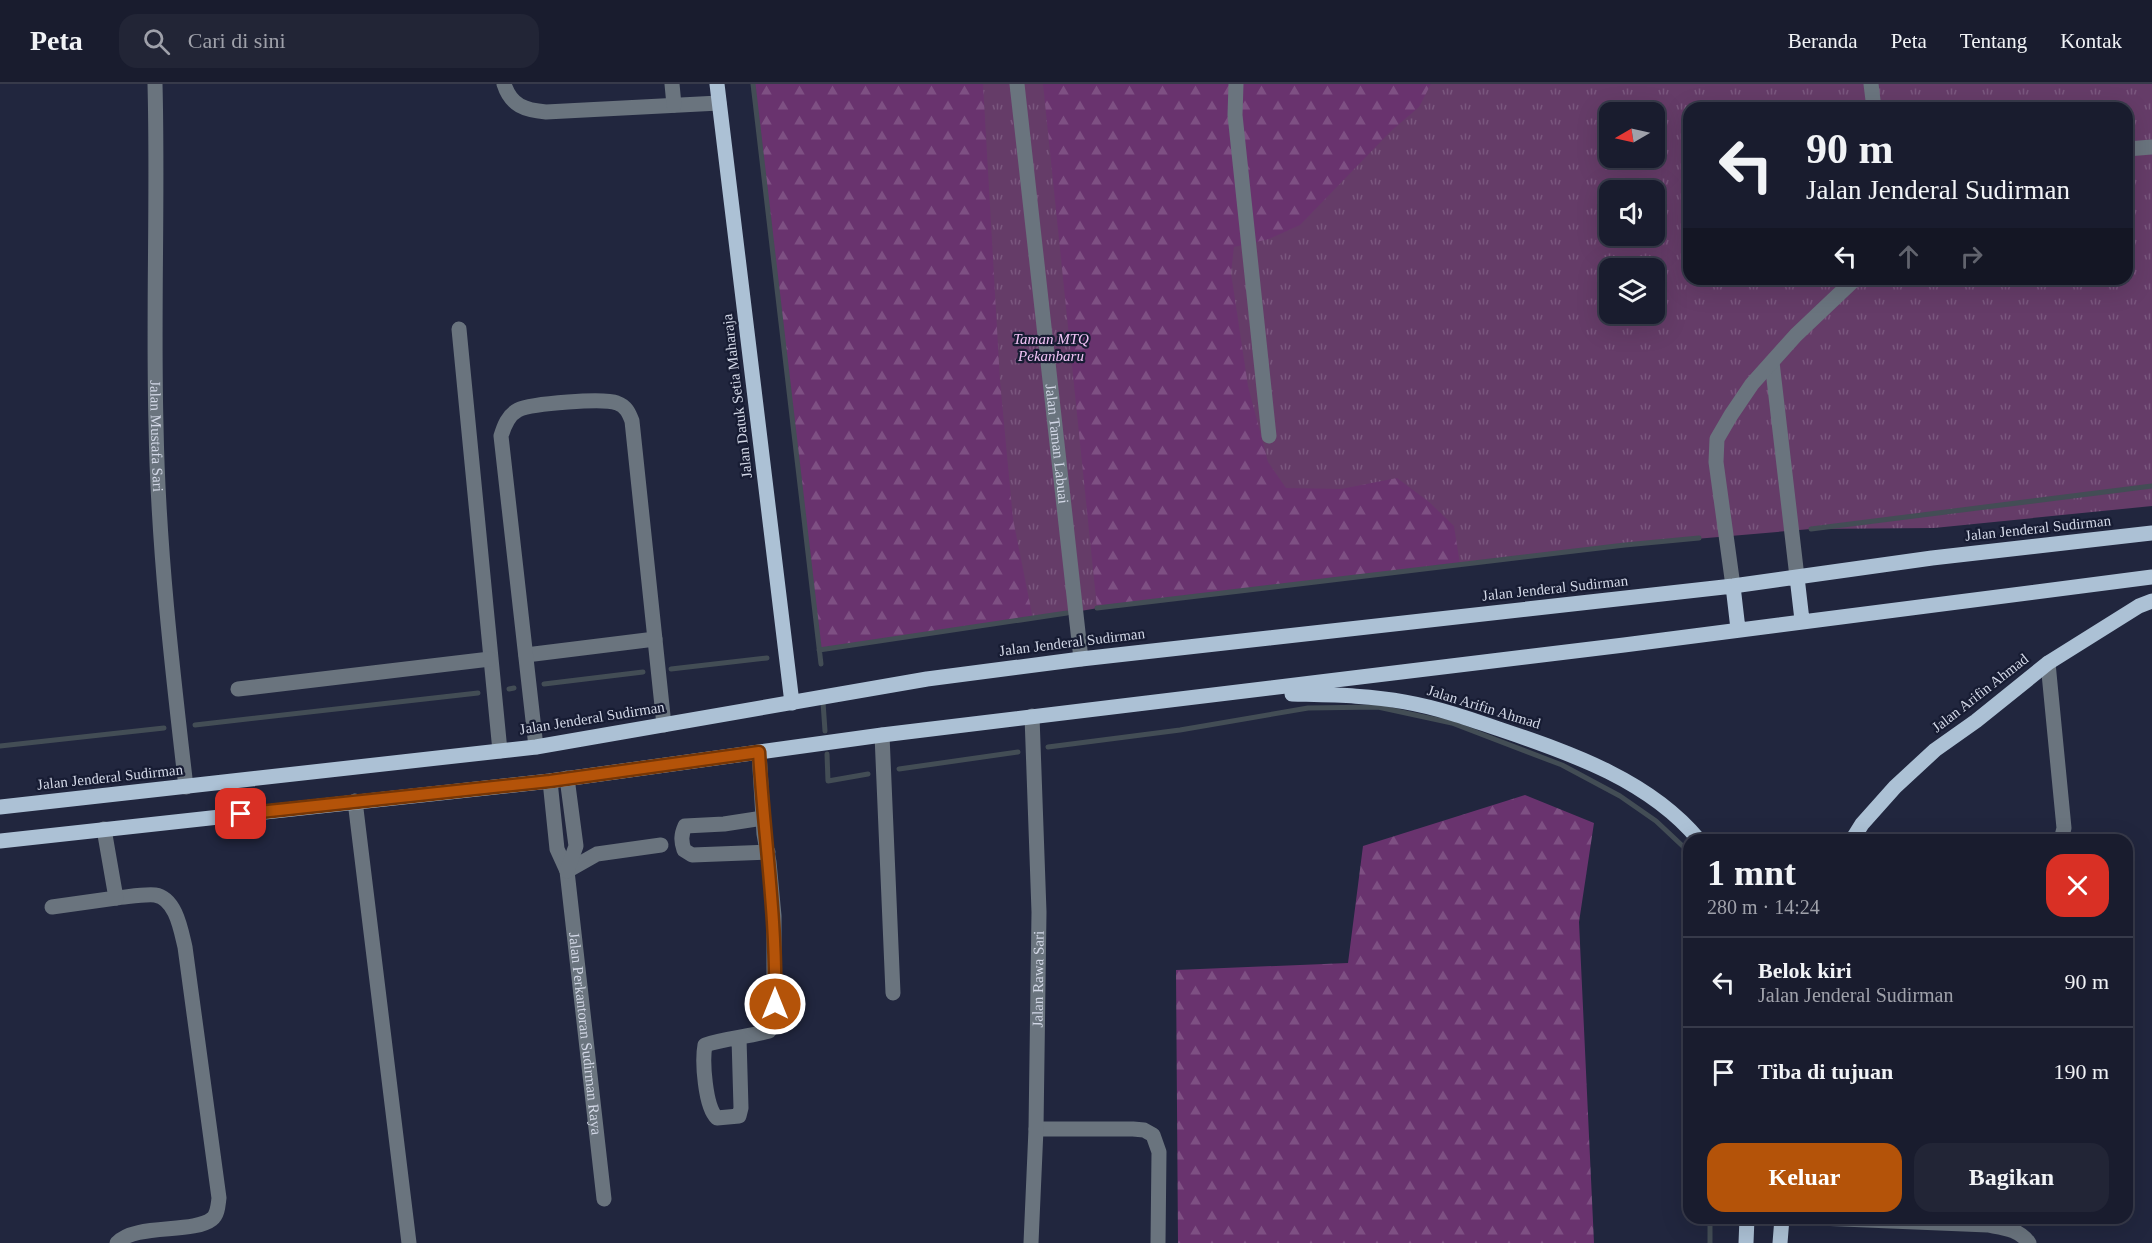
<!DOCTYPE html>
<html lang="id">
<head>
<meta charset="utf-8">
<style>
	:root { --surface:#191c2e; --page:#222536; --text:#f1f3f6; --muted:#9fa1aa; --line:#373a4a; --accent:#b45309 }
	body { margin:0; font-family:"Times New Roman",serif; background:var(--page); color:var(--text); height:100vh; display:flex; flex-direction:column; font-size:22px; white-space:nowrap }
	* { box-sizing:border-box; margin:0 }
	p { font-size:20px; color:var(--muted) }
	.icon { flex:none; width:33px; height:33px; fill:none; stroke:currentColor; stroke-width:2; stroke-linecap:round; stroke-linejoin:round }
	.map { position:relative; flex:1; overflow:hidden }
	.details { position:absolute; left:1683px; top:750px; width:450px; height:390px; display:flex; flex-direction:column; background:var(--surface); border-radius:18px; box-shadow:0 6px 24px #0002,0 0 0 2px var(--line) }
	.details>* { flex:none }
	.banner { position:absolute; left:1683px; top:18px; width:450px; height:183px; border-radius:18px; box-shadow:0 6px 24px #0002,0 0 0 2px var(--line); background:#191c2e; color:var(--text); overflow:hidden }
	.needle { width:39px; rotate:261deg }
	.controls { position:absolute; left:1599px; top:18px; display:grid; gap:12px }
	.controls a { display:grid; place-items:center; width:66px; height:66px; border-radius:12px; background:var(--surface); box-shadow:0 6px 24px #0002,0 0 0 2px var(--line); font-size:30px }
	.pin { position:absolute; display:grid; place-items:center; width:51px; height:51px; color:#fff; margin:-26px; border-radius:12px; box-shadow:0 3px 9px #0006 }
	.me { position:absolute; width:66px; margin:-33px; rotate:0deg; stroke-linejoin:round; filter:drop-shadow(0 0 4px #0008) }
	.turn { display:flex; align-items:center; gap:21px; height:126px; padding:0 24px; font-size:27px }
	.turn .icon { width:78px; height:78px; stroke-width:2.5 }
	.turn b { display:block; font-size:42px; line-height:51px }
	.lanes { display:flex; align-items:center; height:57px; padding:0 24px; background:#0003; justify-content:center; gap:30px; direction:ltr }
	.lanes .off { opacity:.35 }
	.round { display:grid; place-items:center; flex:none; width:63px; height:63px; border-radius:18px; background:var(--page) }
	.headline { display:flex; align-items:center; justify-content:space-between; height:102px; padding:0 24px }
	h1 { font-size:36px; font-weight:700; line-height:45px }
	.primary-button { display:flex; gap:12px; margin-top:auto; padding:12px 24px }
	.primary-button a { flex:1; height:69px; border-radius:18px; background:var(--accent); color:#fff; font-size:24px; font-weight:700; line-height:69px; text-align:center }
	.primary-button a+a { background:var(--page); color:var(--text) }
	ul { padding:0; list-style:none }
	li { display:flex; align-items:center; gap:18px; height:90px; padding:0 24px; border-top:2px solid var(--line) }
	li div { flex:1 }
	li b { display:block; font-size:22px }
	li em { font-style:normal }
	header { display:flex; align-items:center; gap:36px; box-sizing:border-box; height:84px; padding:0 30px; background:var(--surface); border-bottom:2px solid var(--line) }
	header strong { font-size:28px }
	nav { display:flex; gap:33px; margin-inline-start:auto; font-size:21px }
	.search { width:420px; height:54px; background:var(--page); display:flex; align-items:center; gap:15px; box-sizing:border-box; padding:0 21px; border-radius:18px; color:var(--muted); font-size:22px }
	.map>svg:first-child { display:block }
	.grass { fill:url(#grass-tufts); fill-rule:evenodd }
	.forest { fill:url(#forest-firs) }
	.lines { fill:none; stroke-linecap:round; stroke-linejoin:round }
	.stream { stroke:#434d55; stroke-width:5 }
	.minor { stroke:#6a747e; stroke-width:15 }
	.major { stroke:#acc1d5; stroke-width:15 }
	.route-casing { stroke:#753606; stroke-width:15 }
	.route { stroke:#b45309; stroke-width:10 }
	.labels { text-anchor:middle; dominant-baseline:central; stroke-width:4.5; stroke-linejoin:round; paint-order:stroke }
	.park-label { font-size:15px; font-style:italic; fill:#f2c3f6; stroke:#171c33 }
	.street-label { font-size:15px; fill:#d3d8e7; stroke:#171c33 }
</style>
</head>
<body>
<header>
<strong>Peta</strong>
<div class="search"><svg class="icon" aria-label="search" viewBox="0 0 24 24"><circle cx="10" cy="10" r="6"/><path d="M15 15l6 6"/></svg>Cari di sini</div>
<nav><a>Beranda</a><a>Peta</a><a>Tentang</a><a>Kontak</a></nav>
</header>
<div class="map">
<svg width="2152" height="1159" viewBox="0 0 2152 1159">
	<defs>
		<pattern id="grass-tufts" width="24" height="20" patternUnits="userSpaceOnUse" patternTransform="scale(1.5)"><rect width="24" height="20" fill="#653c68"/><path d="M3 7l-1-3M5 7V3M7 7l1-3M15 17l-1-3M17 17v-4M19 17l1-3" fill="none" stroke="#7a577e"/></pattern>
		<pattern id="forest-firs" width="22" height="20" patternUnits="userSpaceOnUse" patternTransform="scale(1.5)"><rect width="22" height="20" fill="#69336e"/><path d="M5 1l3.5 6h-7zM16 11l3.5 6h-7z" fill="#7e5083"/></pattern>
	</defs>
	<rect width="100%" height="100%" fill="#21263e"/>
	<path class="grass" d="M753,0h1399v422l-218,22 -123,1 -186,16 -521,62 -88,15 -197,28zM1689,24h438v171h-438zM1610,28h44v46h-44zM1610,106h44v46h-44zM1610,184h44v46h-44z"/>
	<path class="forest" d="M753,0h230l17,297 13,138 20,100 -214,31z
		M1043,0h388l-12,23 -28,24 -91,94 -31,14 -35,8 -3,26 17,113 20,76 18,26 55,1 56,-11 32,24 25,24 6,38 -363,44z
		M1525,711l69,28 -15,99 15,321h-416l-2,-273 172,-7 15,-117z"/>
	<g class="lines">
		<path class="stream" d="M753,0l68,580
			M1811,445l341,-43
			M1097,524l528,-63 74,-7
			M819,566l248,-37
			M671,585l96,-11
			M544,600l99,-12
			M509,605l5,-1
			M823,618l2,29
			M195,641l283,-32
			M0,662l164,-18
			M1048,663l132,-17 128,-22 70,-1 74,16 110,42 58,31 36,25 33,31
			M827,670l1,27 40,-7
			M899,685l119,-17
			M1710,1159v-25"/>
		<g class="minor">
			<path id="s1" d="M155,0c3,114 -2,227 1,341 2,121 16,242 30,362"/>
			<path d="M504,0c7,22 21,26 42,28l173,-9"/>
			<path d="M672,0l2,21"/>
			<path id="s2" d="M1017,0l64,575"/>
			<path d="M1236,0l-1,31 34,321"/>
			<path d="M1871,0l3,24"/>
			<path d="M2127,65l25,-2"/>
			<path d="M459,245l41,422"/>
			<path d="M1772,278l25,215"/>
			<path d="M1733,502l-17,-124 1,-23 14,-24 21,-31 44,-49 59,-56"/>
			<path d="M526,571l129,-16"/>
			<path d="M2048,579l16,165 -3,12"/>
			<path d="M238,605l252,-30"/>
			<path d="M882,651l11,258"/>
			<path d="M536,663l-35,-311c3,-10 7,-21 17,-26 14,-7 86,-12 99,-7 9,3 12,10 15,18l32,304"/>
			<path id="s3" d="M550,697l7,68 10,22 37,328"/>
			<path d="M355,717l54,442"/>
			<path d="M763,734l-39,6 -39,2c-4,9 -4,15 -1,24l8,5 76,-3"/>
			<path d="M567,787l30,-17 64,-9"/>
			<path d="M567,787l9,-25 -9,-68"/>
			<path d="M116,814c12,-1 27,-4 39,-3 21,3 26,36 30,52l34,251c-1,7 -1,16 -7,21 -19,15 -77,4 -95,24"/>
			<path d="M52,823l64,-9 -12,-69"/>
			<path d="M739,954l2,70 -2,8 -22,2c-12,-11 -15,-57 -12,-73 21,-7 43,-8 64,-14l5,-9v-106l-5,-54 -5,-28 -5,-82"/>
			<path d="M1036,1045h97l11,1 9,5 6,17 -1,91"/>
			<path d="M1818,1134l170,7c16,3 31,4 41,18"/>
			<path id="s4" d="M1031,1159l5,-114 3,-217 -7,-196"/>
		</g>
		<path class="major" d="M717,0l75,619
			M1797,493l5,43
			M1733,502l5,43
			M1292,610c38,1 76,1 113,8 34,6 65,17 97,28 71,24 148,51 197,110
			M0,723l536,-60 391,-68 154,-20 652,-73 199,-28 220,-25
			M1852,756l10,-16 33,-37 40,-37 41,-29 72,-58 91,-57 13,-5
			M0,757l550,-60 332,-46 742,-90 528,-68
			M1746,1159l1,-25
			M1780,1159l2,-25"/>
	</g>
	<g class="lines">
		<defs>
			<path id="route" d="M241,730l309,-33 209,-29c5,84 18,167 16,252"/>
		</defs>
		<use href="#route" class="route-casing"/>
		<use href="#route" class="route"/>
	</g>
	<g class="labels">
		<g class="park-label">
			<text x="1051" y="255">Taman MTQ<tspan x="1051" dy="17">Pekanbaru</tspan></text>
		</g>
		<g class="street-label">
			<text transform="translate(737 312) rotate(-97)">Jalan Datuk Setia Maharaja</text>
			<text stroke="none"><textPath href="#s1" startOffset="352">Jalan Mustafa Sari</textPath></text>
			<text stroke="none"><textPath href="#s2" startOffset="362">Jalan Taman Labuai</textPath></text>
			<text transform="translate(2038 444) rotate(-6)">Jalan Jenderal Sudirman</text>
			<text transform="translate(1555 504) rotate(-6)">Jalan Jenderal Sudirman</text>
			<text transform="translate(1072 558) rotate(-7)">Jalan Jenderal Sudirman</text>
			<text transform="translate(1980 609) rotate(-38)">Jalan Arifin Ahmad</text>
			<text transform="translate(1484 623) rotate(17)">Jalan Arifin Ahmad</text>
			<text transform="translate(592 634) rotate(-9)">Jalan Jenderal Sudirman</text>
			<text transform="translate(110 693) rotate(-6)">Jalan Jenderal Sudirman</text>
			<text stroke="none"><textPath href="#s4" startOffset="264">Jalan Rawa Sari</textPath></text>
			<text stroke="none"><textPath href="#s3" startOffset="256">Jalan Perkantoran Sudirman Raya</textPath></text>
		</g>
	</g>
</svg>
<div class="controls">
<a><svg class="needle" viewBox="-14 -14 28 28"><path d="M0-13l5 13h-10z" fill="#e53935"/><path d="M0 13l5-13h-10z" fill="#9fa1aa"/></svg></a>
<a><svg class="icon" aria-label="sound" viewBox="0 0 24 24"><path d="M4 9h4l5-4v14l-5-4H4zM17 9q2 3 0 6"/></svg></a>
<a><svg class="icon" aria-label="layers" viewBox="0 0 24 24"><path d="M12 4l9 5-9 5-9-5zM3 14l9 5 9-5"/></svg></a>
</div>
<div class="pin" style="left:241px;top:730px;background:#d93025"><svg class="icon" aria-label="arrive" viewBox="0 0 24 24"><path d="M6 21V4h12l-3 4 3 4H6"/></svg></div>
<svg class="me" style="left:775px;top:920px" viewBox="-20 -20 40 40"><circle r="17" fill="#b45309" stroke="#fff" stroke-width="3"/><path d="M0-11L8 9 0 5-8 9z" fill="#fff"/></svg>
<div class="banner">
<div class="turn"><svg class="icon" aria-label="left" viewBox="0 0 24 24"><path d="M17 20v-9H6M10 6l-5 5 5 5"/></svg><div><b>90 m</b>Jalan Jenderal Sudirman</div></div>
<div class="lanes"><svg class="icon" aria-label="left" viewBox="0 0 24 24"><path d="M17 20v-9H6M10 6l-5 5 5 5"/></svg><svg class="icon off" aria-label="ahead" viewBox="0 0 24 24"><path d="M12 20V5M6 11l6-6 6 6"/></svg><svg class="icon off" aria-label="right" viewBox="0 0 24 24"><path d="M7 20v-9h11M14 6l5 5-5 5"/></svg></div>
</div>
<section class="details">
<div class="headline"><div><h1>1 mnt</h1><p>280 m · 14:24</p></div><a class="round" style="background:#d93025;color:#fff"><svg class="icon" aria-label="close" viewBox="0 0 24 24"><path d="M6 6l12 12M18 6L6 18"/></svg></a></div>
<ul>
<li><svg class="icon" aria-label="left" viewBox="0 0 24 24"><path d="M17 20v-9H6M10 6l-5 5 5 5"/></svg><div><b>Belok kiri</b><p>Jalan Jenderal Sudirman</p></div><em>90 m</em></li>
<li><svg class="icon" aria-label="arrive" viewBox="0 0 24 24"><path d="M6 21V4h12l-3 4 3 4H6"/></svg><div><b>Tiba di tujuan</b></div><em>190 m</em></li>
</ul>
<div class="primary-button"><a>Keluar</a><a>Bagikan</a></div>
</section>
</div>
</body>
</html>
